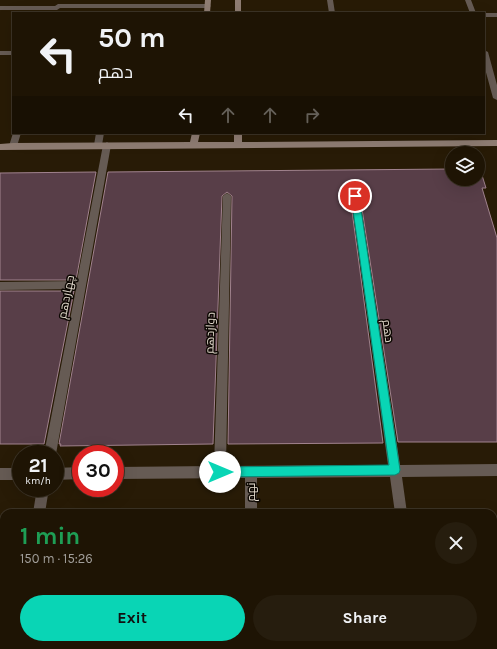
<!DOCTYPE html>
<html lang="en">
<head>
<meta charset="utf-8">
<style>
	:root { --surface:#1e1404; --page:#261d0e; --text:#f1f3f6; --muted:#a19e9a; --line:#3c3326; --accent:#09d5b5 }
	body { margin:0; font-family:Karla,Cairo,sans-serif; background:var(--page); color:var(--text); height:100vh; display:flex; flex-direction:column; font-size:15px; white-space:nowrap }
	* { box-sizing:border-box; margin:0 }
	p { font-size:13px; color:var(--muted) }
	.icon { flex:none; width:22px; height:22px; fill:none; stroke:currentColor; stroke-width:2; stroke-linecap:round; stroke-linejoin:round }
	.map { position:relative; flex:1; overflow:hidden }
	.sheet { position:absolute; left:0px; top:509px; width:497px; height:140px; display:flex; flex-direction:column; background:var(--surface); border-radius:12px 12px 0 0; box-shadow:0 4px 16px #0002,0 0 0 1px var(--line) }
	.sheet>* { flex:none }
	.guide { position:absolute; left:12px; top:12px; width:473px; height:122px; border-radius:0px; box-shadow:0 4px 16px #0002,0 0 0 1px var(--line); background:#1e1404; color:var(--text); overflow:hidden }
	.tools { position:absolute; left:445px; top:146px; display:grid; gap:8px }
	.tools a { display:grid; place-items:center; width:40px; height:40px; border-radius:50%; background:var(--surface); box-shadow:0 4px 16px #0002,0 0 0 1px var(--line); font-size:20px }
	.speed { position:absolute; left:12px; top:445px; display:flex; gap:8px; font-size:20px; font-weight:700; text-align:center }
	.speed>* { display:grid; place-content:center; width:52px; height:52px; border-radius:50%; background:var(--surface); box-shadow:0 4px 16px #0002,0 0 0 1px var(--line); line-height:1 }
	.speed small { font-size:10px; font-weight:400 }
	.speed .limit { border:6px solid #d22; background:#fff; color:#111 }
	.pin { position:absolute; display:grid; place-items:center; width:34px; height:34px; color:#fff; margin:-17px; border:2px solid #fff; border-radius:50%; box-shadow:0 1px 4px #0007 }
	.me { position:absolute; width:44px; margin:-22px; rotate:90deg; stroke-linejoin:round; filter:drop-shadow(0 0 3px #0008) }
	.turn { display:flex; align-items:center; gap:14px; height:84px; padding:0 20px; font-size:18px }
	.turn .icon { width:52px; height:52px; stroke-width:2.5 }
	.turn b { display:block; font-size:28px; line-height:34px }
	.lanes { display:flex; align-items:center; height:38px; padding:0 20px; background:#0003; justify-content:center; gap:20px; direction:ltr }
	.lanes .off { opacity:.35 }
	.round { display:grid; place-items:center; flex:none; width:42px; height:42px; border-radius:21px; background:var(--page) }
	.headline { display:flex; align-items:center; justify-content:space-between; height:68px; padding:0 20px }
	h1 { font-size:24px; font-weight:700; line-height:30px; color:#1e9e55 }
	.cta { display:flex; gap:8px; margin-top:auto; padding:8px 20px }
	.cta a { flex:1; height:46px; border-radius:24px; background:var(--accent); color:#111; font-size:16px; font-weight:700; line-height:46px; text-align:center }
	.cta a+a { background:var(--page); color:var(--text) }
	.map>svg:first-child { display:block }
	.building { fill:#583e48; stroke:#a1838e }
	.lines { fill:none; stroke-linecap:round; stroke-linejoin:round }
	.street { fill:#665b54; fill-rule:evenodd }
	.secondary { fill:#8f7d73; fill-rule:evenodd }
	.route { fill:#09d5b5; stroke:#068a76 }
	.labels { text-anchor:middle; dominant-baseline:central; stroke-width:3; stroke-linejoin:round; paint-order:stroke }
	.street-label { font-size:12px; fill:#e3dacd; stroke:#0c0702 }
</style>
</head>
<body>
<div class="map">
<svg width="497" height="649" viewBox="0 0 497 649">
	<rect width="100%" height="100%" fill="#281b06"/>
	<path class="building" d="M452,169v10h26v-10h2l6,19h-4l15,50v204h-99l-38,-246 -5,-4 -5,4 33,247 -155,1 4,-248 -5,-4 -5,4 -9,248 -153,2 1,-2h-2l49,-272z
		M96,172l-20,108h-76v-107z
		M0,291h74l-30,153h-44z"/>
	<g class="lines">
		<path class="street" d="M327,0h6l2,13h-6z
			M465,0h6l5,13h-6z
			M58,4h150l3,2 -3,2h-148l-3,2h-57v-4h55z
			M484,13h13v4h-13z
			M484,50l4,2 9,33v15l-4,-2 -9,-33z
			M0,51h13v4h-13z
			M13,133h8l-4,13 -4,3 -4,-3z
			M96,133h8l-2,12 -4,3 -4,-3z
			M107,142l4,3 -55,309 -1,2v-2h-11l32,-165 -76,1v-8l77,-1 26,-136z
			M227,193l4,3 -5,270 162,-1 -37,-269 4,-3 4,3 41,269 97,-1v12l-95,1 5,36h-12l-5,-36 -133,1v35h-12v-35l-130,1v-12l99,-1 9,-270z
			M81,467v12l-26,1v-12z
			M0,468h21v12h-21z
			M37,488h12l-4,25h-12z
			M6,645h14l-1,4h-14z
			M245,645h14v4h-14z
			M414,645h14v4h-14z"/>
		<path class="secondary" d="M205,0h6l-1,13h-6z
			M235,0h6v13h-6z
			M192,133h8l-2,9h36v-9h8v9l255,-2v6l-497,4v-6l13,-1 177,-1z"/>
	</g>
	<path class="route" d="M355,193l4,3 41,274 -1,3 -4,2 -175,2 -4,-1 -2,-4 2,-4 4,-1 169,-2 -38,-269z"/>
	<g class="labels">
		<g class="street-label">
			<text transform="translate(66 297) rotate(-79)">چهاردهم</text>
			<text transform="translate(388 331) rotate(82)">دهم</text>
			<text transform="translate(210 333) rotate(-88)">دوازدهم</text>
			<text transform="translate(251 492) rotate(-90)">نهم</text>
		</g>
	</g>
</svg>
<div class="tools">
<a><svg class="icon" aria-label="layers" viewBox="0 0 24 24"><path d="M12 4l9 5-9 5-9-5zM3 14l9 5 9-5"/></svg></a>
</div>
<div class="speed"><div>21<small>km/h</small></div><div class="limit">30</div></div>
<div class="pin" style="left:355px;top:196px;background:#d93025"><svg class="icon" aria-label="arrive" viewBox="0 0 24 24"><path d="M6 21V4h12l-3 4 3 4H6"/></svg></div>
<svg class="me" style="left:220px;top:472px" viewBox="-20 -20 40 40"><circle r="19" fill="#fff"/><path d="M0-13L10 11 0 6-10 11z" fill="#09d5b5"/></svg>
<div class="guide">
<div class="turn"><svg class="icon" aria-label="left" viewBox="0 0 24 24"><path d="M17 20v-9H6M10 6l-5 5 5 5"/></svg><div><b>50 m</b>دهم</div></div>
<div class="lanes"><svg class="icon" aria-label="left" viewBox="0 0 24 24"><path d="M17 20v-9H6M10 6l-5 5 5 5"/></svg><svg class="icon off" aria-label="ahead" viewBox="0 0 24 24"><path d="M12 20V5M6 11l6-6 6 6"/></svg><svg class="icon off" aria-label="ahead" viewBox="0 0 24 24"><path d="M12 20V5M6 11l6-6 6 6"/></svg><svg class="icon off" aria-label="right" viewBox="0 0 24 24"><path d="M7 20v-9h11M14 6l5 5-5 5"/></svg></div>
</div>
<section class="sheet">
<div class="headline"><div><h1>1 min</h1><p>150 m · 15:26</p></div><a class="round"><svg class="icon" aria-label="close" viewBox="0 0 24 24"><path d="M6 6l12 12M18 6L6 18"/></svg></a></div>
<div class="cta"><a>Exit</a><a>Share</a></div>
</section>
</div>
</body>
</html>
